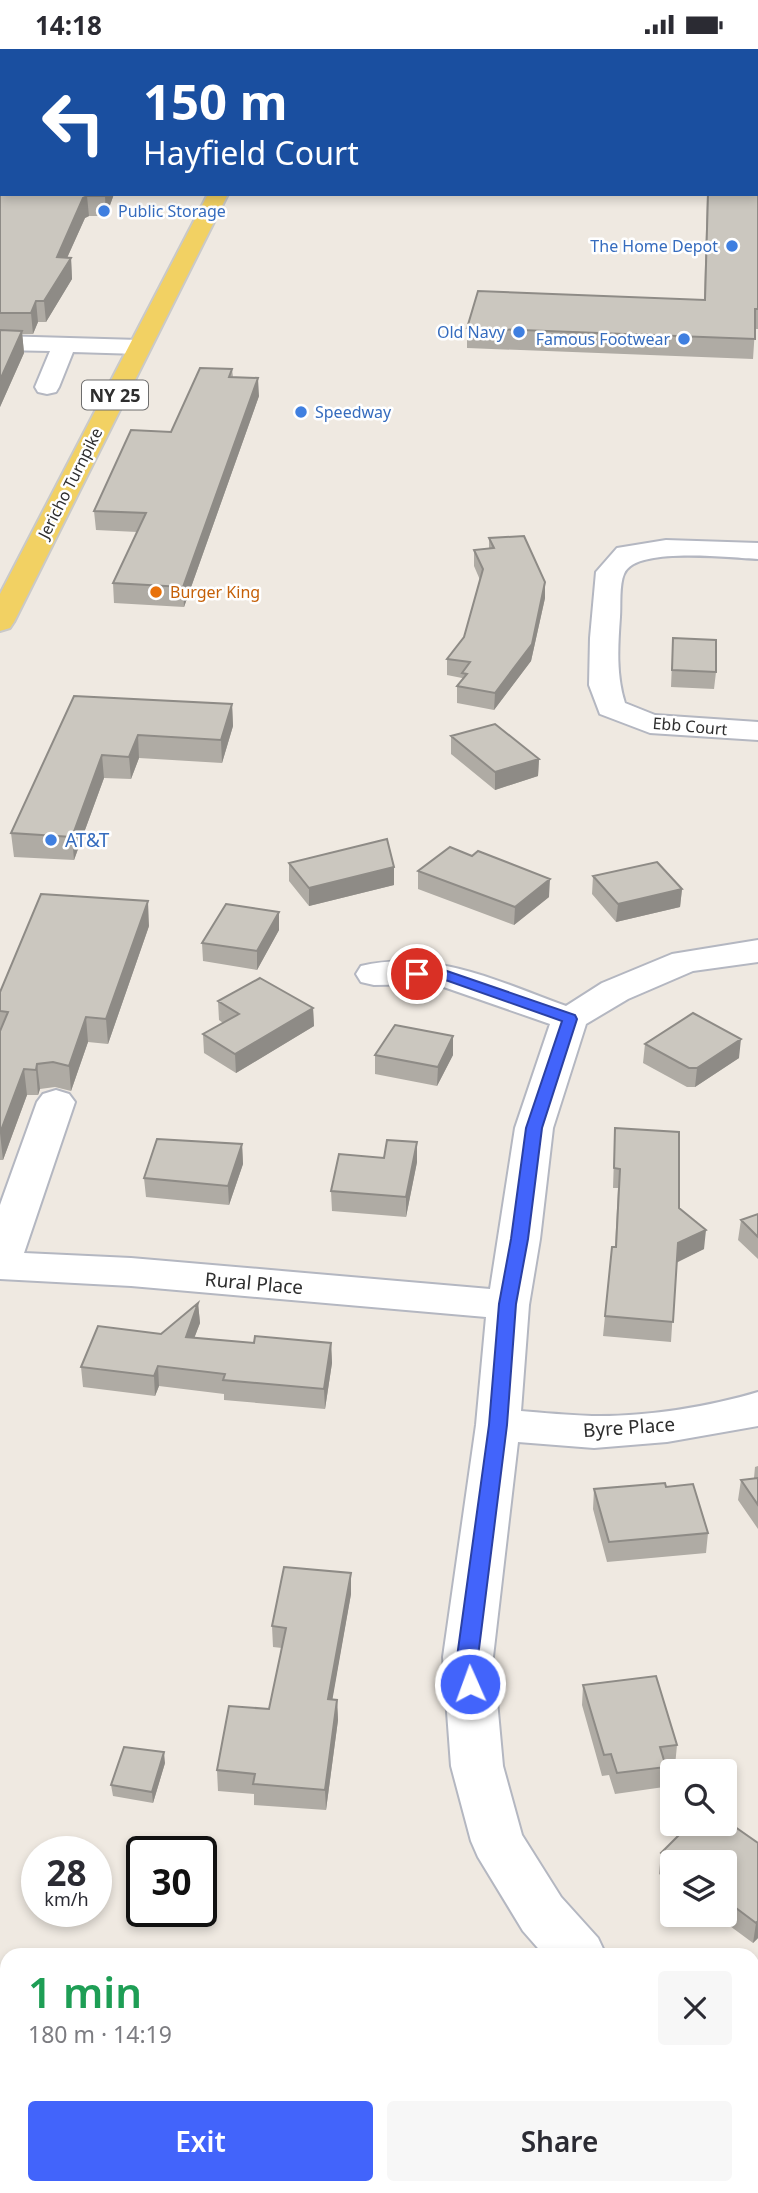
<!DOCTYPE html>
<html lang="en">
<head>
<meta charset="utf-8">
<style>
	:root { --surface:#fff; --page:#f7f7f7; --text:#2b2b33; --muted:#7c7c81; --accent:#4264fb }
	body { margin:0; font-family:"Noto Sans",sans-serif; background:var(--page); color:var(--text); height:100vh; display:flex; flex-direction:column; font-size:26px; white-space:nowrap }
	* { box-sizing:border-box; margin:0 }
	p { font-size:23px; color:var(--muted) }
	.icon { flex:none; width:38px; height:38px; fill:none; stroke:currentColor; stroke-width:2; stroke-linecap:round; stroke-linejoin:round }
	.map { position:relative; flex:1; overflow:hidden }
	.details { position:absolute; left:0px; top:1899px; width:760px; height:247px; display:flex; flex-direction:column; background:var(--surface); border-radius:21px 21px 0 0; box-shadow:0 4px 10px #0003 }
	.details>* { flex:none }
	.top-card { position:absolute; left:0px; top:0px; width:760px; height:147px; box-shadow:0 4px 10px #0003; background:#1a4fa0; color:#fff; overflow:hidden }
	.buttons { position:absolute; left:660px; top:1710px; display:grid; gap:14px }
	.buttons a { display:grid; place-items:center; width:77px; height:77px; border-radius:7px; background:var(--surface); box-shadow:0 4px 10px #0003; font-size:35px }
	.speed { position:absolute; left:21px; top:1787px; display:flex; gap:14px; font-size:35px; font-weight:700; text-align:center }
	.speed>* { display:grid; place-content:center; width:91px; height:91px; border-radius:50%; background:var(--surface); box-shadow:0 4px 10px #0003; line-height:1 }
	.speed small { font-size:18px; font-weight:400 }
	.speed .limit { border:4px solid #111; border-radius:10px; background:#fff; color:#111 }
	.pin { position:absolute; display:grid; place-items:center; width:60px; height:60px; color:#fff; margin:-30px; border:4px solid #fff; border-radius:50%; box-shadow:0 2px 7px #0007 }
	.me { position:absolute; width:77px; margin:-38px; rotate:358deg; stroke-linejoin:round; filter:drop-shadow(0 0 5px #0008) }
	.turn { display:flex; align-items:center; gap:24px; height:147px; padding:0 28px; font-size:32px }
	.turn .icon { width:91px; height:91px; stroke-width:2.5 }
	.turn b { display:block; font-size:49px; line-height:60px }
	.round { display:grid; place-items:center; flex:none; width:74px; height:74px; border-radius:7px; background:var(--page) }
	.overview { display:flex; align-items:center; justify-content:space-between; height:119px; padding:0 28px }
	h1 { font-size:42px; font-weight:600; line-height:52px; color:#1e9e55 }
	.button { display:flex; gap:14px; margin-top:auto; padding:14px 28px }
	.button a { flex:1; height:80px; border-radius:7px; background:var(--accent); color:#fff; font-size:28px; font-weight:600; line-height:80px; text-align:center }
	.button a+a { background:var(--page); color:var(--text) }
	.status { display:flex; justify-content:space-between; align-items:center; height:49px; padding:0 35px; background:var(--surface); direction:ltr }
	.status svg { height:19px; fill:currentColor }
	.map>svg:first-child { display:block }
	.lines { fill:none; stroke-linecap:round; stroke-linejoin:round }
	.minor-casing { stroke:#b4b7c1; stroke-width:4 }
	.major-casing { stroke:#c9c9c9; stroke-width:4 }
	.minor { fill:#fff; fill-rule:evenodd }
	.major { fill:#f2d163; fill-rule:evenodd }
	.wall { fill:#afaba4 }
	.shaded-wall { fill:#8e8b86 }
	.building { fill:#cbc7bf; stroke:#8e8b86; stroke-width:2 }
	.route { fill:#4264fb; stroke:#2b41a3; stroke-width:2 }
	.shop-dot { fill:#3f7fe0; stroke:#fff; stroke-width:2.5 }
	.food-dot { fill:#e8710a; stroke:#fff; stroke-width:2.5 }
	.labels { text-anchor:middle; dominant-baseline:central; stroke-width:5; stroke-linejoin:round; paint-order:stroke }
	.far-shop-label { font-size:16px; fill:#366cbe; stroke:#fff; text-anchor:end }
	.far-street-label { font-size:16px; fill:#2e2e2e; stroke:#fff }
	.far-food-label { font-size:16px; fill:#c56008; stroke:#fff; text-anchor:start }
	.shield { fill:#fff; stroke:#6d6d6d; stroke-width:2 }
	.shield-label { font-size:18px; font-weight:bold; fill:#2e2e2e }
	.shop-label { font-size:19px; fill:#366cbe; stroke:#fff; text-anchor:start }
	.street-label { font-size:19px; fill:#2e2e2e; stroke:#fff }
</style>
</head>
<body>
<div class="status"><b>14:18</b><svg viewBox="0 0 49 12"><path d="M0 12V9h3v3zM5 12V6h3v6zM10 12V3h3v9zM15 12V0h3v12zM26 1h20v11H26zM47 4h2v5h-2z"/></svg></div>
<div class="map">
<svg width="758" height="2144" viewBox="0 0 758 2144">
	<rect width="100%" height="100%" fill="#efe9e1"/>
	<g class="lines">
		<defs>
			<path id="minor" d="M724,0h18l-19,2z
				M0,287l139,4 8,2 4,5 -4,5 -8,2 -66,-2 -14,35 -3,5 -9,2 -9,-2 -3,-5 15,-36 -50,-1z
				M666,491l92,3v16c-27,-1 -123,-13 -134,15 -5,11 -3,31 -4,43 -2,29 -4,58 5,86l30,12 103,7v18l-108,-7 -50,-19 -11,-29 1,-47 6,-66 21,-24z
				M758,891v22l-65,9 -65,28 -42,25 -33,104 -13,111 -11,66 -8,106c24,2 47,4 71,5 53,1 116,-9 166,-24v34l-91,16 -73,6 -76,-6 -25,215 10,109 19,69 39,62 37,41 8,17h-62l-21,-24 -45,-74 -7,-16 -20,-75 -8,-109 33,-232 10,-108 -355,-31 -131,-7v-74l37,-103 6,-8 13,-4 13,4 6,8 -51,151 107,5 359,31 25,-161 35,-104 -115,-40 -61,1 -13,-3 -5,-8 5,-8c72,-17 139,16 205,40l36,-23 70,-29z
				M752,2025l6,2v55l-6,-2z"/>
			<path id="major" d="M284,0h18l-19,2z
				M620,0h99l2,2h-99z
				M208,145h20l-214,428 -4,6 -10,3v-37z"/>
		</defs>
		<use href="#minor" class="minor-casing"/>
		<use href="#major" class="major-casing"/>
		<use href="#minor" class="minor"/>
		<use href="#major" class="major"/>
	</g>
	<path class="wall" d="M758,85v195h-3l-2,30 -286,-11v-20l237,-28 3,-106h51z
		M0,107l2,38h112l-8,22h-17l-4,2 -18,40h4l1,21 -26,43h-8l-5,12h-11l2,19 -24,54z
		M232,320l1,8 26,19 -75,211 -70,-4 -1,-20 24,-51 -41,-2 -2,-19z
		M489,489l56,60 -14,63 -37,49 -37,-7v-17l5,-6v-2l-15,-3v-16l17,-22 16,-57 -6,-14v-16l15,-1z
		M673,589l43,34 -2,17 -43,-2z
		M74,647l158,8 1,22 -11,37 -83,-5 -8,21 -27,-1 -30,82 -60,-3 -3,-24z
		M451,687l88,23 -1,17 -43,14 -44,-36z
		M472,807l77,41 -35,28 -96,-36v-18z
		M289,814l105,4v18l-85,21 -20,-25z
		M593,827l89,13 -2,18 -64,15 -24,-28z
		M279,863v18l-22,40 -54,-9 -1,-18z
		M149,877l-41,118 -20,-2 -17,49 -16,-4 -15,2 -2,6h-11l-24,65h-3v-168z
		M218,952l95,7 1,18 -78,47 -32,-20 -1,-19 20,-11 -4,-3z
		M453,987v19l-16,31 -62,-12v-19z
		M645,995l94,14 -44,29h-8l-44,-24z
		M615,1079l64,80 25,41 -28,13 -5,80 -68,-6 2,-20 10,-69 3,-59h-5z
		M417,1093v20l-11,55 -74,-6 -1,-20z
		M242,1095l1,20 -14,41 -83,-8 -2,-19z
		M758,1165v45l-20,-19 3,-20z
		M198,1254l2,20 -6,15 60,5h77l1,20 -7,46 -101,-9v-6l-65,-8 -4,10 -72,-9 -2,-20 80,-33z
		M758,1417v63l-20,-29 3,-20 13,-2 1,-11z
		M666,1438l42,46 -2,20 -99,9 -14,-53 1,-20z
		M351,1524v21l-19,105 5,1 1,20 -12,90 -72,-5v-11l-36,-3 -1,-21 52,-61 13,-61 -9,-1 -1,-21z
		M583,1636l94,60 -2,21 -9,1 -2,20 -49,7 -6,-19 -7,1 -20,-71z
		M165,1714l-12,40 -40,-7 -2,-11z
		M758,1794v95l-5,5 -38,-28h9v-53h-52v21l-13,-9 2,-21z
		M7,1932v158l-7,-1v-155z
		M457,2138h12l-6,6z"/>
	<path class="shaded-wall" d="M105,145h9l-8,22 -1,-20z
		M87,147l2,20 -4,2 -27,60 -1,-21 26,-59z
		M71,209l1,21 -26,43 -2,-21z
		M36,252l2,21 -5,12 -2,-21z
		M22,282l2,22 -24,54v-27z
		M258,329l1,18 -75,211 -1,-20z
		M545,533v16l-14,63 -37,49 1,-17z
		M232,655l1,22 -11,37 -1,-23z
		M138,686l1,23 -8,21 -2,-22z
		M102,706l2,23 -30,82 -2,-23z
		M539,710l-1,17 -43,14v-18z
		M394,818v18l-85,21v-18z
		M550,830l-1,18 -35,28 1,-18z
		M682,840l-2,18 -64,15 2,-18z
		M148,852l1,25 -41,118 -2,-25z
		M279,863v18l-22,40v-19z
		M313,959l1,18 -78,47 -1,-19z
		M86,968l2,25 -17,49 -2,-25z
		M453,987v19l-16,31 1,-19z
		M741,990l-2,19 -44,29 2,-19z
		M37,1015l3,25 -2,6 -2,-25z
		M24,1020l3,26 -24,65 -3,-27z
		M417,1093v20l-11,55v-20z
		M242,1095l1,20 -14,41 -1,-19z
		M706,1181l-2,19 -28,14 2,-20z
		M198,1254l2,20 -13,34 -1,-20z
		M331,1294l1,20 -7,46 -1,-20z
		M158,1317l1,20 -4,10 -1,-20z
		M351,1524v21l-22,125 -1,-20z
		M337,1651l1,20 -12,90 -1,-20z
		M164,1703l1,11 -12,40 -1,-11z
		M758,1872v17l-5,5 3,-20z
		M463,2138h6l-7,6z"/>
	<path class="building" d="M406,0h122v2h-123z
		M758,85v175h-3v30l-288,-11 11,-37 227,9 3,-106h50z
		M2,104v41h103v2h-18l-4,2 -26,59 14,1 -27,43h-8l-5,12h-31v-157z
		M0,281l22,1 -22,49z
		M200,319l32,1 -3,8 29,1 -75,209 -70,-4 33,-70 -52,-2 37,-81 40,2z
		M524,487l21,46 -13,62 -37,49 -38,-7 10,-12 -5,-1 8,-11 -23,-3 17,-22 19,-68 -9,-19 20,-2 -5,-10z
		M673,589l43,2v32l-44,-2z
		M74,647l158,8 -11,36 -83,-5 -9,22 -27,-2 -30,82 -61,-4z
		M495,675l44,35 -44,13 -44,-36z
		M387,790l7,28 -85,21 -20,-25z
		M450,798l22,9 6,-5 72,28 -35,28 -97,-36z
		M657,813l25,27 -64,15 -25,-28z
		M41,845l107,7 -42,118 -20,-2 -17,49 -16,-4 -16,2 -1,6 -12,-1 -24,64v-102l8,-19 -8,-1v-19z
		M226,855l53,8 -22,39 -55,-8z
		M260,929l53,30 -78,46 -32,-20 36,-20 -21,-13z
		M693,964l48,26 -44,29h-8l-44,-24z
		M395,976l58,11 -15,31 -63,-12z
		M615,1079l64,4v76l27,22 -28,13 -5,79 -68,-6 7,-69h4l4,-78 -6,-1z
		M157,1090l85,5 -14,42 -84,-8z
		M387,1091l30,2 -11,55 -75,-6 8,-37 45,4z
		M758,1165v23l-17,-17z
		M198,1254l-12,34 68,6 1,-7 76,7 -7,46 -101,-9 2,-6 -67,-8 -4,10 -73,-9 17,-41 63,8z
		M758,1429v27l-17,-25z
		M665,1434l1,4 27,-3 15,49 -99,9 -15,-53z
		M284,1518l67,6 -23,126 9,1 -12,90 -72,-6 2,-10 -38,-4 12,-64 40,3 17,-81 -14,-2z
		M656,1627l21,69 -17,2 6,20 -49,6 -6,-19 -7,1 -21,-70z
		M124,1698l40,5 -12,40 -41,-7z
		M728,1773l30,21v78l-2,2 -32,-24v-37h-51l-12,-9 30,-30h12l14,10z
		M4,1932h3v125l-7,-1v-122l1,1z"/>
	<path class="route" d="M417,920l27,1 131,45 2,4 -35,109 -14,111 -12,65 -9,121 -29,232 2,27 -3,6 -7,2 -7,-2 -6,-33 32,-232 10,-121 12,-65 15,-111 36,-107 -125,-44h-25l-2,-3z"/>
	<g class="shop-dot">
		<circle cx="104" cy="162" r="7"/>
		<circle cx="732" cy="197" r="7"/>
		<circle cx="519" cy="283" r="7"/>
		<circle cx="684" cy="290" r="7"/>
		<circle cx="301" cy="363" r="7"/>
		<circle cx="51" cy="791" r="7"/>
	</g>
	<circle class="food-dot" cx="156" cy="543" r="7"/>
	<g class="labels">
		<g class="far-shop-label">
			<text x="118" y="162" text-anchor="start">Public Storage</text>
			<text x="718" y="197">The Home Depot</text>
			<text x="505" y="283">Old Navy</text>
			<text x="670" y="290">Famous Footwear</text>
			<text x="315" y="363" text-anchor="start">Speedway</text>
		</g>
		<g class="far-street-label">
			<text transform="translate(70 434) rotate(-63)">Jericho Turnpike</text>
			<text transform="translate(690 677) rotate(5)">Ebb Court</text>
		</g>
		<g class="far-food-label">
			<text x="170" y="543">Burger King</text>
		</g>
		<rect class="shield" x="82" y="331.5" width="66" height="29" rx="5"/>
		<g class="shield-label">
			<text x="115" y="346">NY 25</text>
		</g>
		<g class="shop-label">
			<text x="65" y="791">AT&amp;T</text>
		</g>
		<g class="street-label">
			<text transform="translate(254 1234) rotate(5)">Rural Place</text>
			<text transform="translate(629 1378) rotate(-4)">Byre Place</text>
		</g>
	</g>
</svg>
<div class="buttons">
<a><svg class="icon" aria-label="search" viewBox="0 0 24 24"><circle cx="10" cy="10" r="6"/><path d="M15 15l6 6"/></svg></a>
<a><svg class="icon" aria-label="layers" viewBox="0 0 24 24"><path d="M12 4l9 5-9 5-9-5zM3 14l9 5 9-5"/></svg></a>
</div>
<div class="speed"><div>28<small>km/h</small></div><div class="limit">30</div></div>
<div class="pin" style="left:417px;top:925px;background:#d93025"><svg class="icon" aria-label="arrive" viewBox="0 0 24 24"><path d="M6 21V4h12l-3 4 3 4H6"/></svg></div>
<svg class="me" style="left:470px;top:1635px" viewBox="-20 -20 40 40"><circle r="17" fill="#4264fb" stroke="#fff" stroke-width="3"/><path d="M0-11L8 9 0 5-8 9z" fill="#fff"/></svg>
<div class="top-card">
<div class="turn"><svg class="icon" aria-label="left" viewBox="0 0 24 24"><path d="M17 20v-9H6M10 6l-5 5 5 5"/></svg><div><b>150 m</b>Hayfield Court</div></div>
</div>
<section class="details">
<div class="overview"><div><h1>1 min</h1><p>180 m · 14:19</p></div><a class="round"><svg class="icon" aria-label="close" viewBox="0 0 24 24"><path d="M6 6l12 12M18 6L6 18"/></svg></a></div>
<div class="button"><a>Exit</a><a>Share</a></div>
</section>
</div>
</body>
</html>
